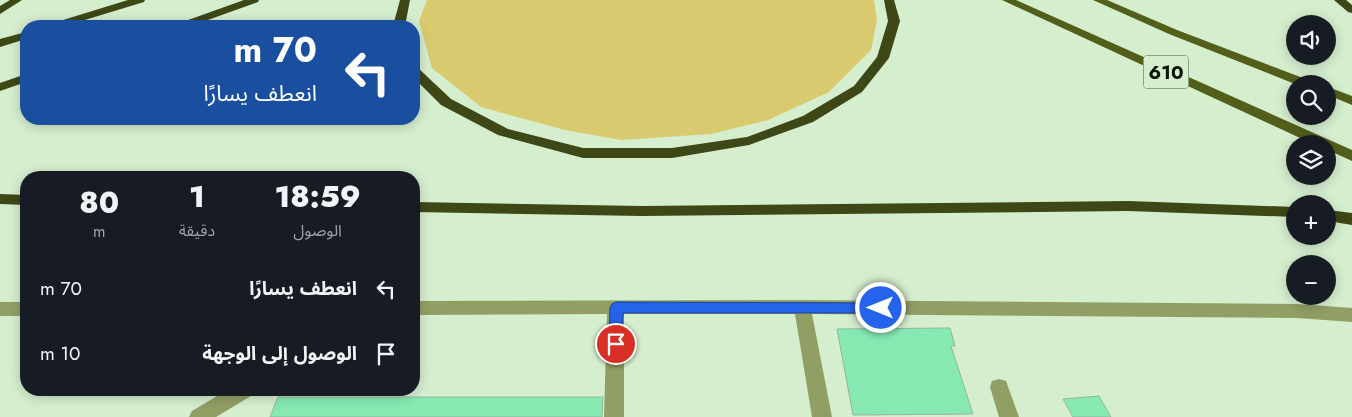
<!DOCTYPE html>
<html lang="ar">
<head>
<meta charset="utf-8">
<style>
	:root { --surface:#171b24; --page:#20242c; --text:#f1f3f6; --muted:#9ea1a6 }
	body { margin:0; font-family:Jost,"Noto Sans Arabic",sans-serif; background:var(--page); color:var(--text); direction:rtl; height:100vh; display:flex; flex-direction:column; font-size:19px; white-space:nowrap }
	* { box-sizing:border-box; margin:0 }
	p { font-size:16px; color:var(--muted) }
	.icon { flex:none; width:28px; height:28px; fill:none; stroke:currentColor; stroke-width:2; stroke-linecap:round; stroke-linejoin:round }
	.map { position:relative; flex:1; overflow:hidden; direction:ltr }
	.sheet { position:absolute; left:20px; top:171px; width:400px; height:225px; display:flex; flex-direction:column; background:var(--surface); border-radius:20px; box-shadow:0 2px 12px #0003; direction:rtl }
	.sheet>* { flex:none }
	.guide { position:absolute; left:20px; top:20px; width:400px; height:105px; border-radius:20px; box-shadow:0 2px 12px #0003; direction:rtl; background:#1a4fa0; color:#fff; overflow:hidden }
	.tools { position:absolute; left:1286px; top:15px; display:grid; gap:10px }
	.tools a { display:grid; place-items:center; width:50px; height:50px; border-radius:50%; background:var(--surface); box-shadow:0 2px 12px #0003; font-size:25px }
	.pin { position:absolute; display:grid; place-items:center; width:42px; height:42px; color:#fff; margin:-21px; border:2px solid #fff; border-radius:50%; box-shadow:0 1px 5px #0007 }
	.me { position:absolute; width:55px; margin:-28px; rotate:270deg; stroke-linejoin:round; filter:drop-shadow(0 0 4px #0008) }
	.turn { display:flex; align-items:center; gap:18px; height:105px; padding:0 20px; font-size:22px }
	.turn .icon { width:65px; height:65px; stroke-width:2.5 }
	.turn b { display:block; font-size:35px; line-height:42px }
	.eta { display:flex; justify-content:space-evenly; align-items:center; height:85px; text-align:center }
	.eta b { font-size:30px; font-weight:800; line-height:35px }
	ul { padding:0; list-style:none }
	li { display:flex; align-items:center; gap:15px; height:65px; padding:0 20px }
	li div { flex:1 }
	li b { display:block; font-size:19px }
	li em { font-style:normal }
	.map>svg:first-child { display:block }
	.green { fill:#d9ca6f }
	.building { fill:#86e9b2; stroke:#92b5a0 }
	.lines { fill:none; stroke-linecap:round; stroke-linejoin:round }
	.street { fill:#919f65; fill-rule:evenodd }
	.primary { fill:#525f1b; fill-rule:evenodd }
	.highway { fill:#3e4716; fill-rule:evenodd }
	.route { fill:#2563eb; stroke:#184099 }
	.labels { text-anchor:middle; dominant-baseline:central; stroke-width:4.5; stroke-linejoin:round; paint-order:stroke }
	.shield { fill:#d5eece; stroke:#465443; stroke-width:1 }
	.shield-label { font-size:19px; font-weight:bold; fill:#091207 }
</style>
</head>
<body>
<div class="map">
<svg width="1352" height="417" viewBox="0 0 1352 417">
	<rect width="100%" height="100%" fill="#d5eece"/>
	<path class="green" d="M427,0h447l3,20 -6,30 -42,42 -61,28 -57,14 -90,6 -56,-10 -84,-23 -49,-39 -13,-47z"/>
	<path class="building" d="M950,328l5,18h-4l22,68 -120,1 -16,-86z
		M1099,396l12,21h-38l-10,-18z
		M278,397h325l-1,20h-332z"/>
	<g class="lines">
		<path class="street" d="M802,300l495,4 55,4v14l-55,-4 -485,-4 20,103h-20l-17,-103h-171v103h-20l3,-103 -193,1v-14z
			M0,302h26v14h-26z
			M999,379l7,2 13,36h-20l-9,-30 2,-6z
			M227,390h26l-2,6 -35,21h-27l3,-6z"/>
		<path class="primary" d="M1002,0h14l336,150v11l-24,-11v-6h-15z
			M1093,0h14l70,30 134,51 2,3h-18l-126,-50z
			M1328,87l24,9v9l-24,-10z"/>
		<path class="highway" d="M10,0h12l-22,14v-8z
			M128,0h17l-1,2 -79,24h-17l2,-2z
			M244,0h15l-1,2 -67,24h-16l2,-2z
			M400,0h10l-5,26h-12z
			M884,0h10l6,21 -11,37 -27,34 -49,30 -64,23 -77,13h-89l-85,-23 -57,-30 -27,-27v-11l4,1 33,31 57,30 75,19h89l75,-11 56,-21 51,-30 23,-29 11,-36z
			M1334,0h12l6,5v8l-4,-1z
			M26,32v7l-26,8v-8z
			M26,74v8l-26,9v-8z
			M0,194l26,1v10l-26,-1z
			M1128,201l167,6v10l-167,-6 -486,5 -228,-4v-10l228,4z
			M1328,210l24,3v12l-24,-4z"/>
	</g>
	<path class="route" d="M616,302l265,1 5,1 2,4 -2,4 -5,1h-258l-1,31 -2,4 -4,2 -5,-2 -2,-4 1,-36 2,-4z"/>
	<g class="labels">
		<rect class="shield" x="1143.5" y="55.5" width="45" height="33" rx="4"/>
		<g class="shield-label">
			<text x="1166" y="72">610</text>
		</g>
	</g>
</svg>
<div class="tools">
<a><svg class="icon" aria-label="sound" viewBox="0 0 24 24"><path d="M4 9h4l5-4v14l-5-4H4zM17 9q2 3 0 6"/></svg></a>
<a><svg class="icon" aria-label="search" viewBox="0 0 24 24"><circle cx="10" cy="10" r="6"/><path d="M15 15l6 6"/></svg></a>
<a><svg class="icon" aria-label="layers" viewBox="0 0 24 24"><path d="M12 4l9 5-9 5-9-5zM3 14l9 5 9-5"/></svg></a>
<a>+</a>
<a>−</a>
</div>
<div class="pin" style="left:616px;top:344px;background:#d93025"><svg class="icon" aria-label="arrive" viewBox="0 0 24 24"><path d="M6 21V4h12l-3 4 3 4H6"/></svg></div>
<svg class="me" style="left:881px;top:308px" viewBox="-20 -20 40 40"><circle r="17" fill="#2563eb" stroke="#fff" stroke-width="3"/><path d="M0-11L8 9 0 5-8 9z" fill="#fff"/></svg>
<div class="guide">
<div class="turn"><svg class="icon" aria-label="left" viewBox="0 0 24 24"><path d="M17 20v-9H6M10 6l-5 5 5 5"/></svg><div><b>70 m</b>انعطف يسارًا</div></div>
</div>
<section class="sheet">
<div class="eta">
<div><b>18:59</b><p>الوصول</p></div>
<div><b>1</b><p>دقيقة</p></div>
<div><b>80</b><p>m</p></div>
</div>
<ul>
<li><svg class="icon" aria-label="left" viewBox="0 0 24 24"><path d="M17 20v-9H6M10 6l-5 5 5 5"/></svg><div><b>انعطف يسارًا</b></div><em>70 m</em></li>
<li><svg class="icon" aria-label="arrive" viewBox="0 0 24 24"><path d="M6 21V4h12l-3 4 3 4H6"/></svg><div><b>الوصول إلى الوجهة</b></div><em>10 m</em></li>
</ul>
</section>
</div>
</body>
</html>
